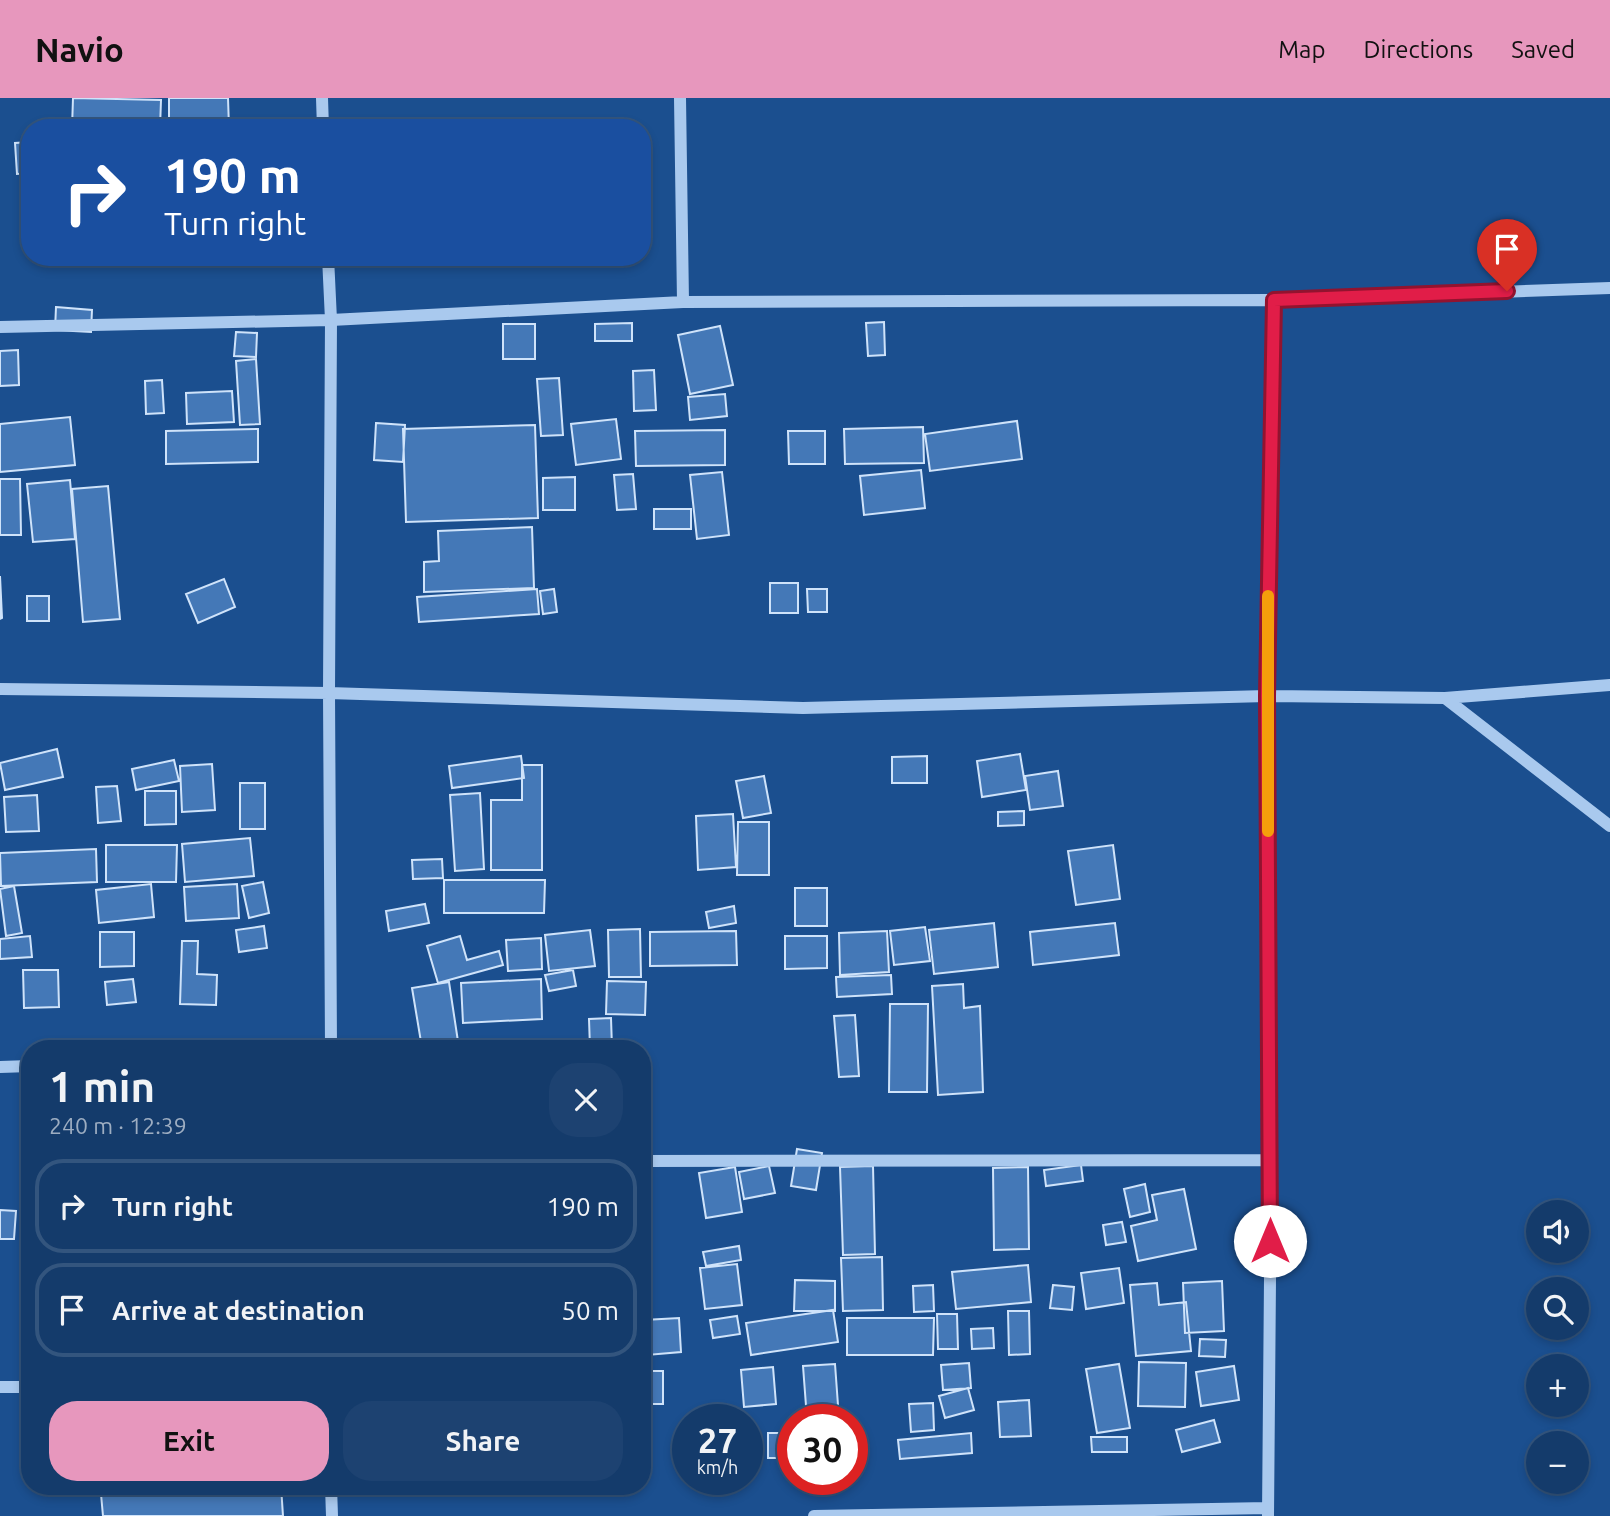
<!DOCTYPE html>
<html lang="en">
<head>
<meta charset="utf-8">
<style>
	:root { --surface:#143b6b; --page:#1d4271; --text:#f1f3f6; --muted:#9dadc1; --line:#33557e; --accent:#e797bd }
	body { margin:0; font-family:Ubuntu,sans-serif; background:var(--page); color:var(--text); height:100vh; display:flex; flex-direction:column; font-size:26px; white-space:nowrap }
	* { box-sizing:border-box; margin:0 }
	p { font-size:23px; color:var(--muted) }
	.icon { flex:none; width:38px; height:38px; fill:none; stroke:currentColor; stroke-width:2; stroke-linecap:round; stroke-linejoin:round }
	.map { position:relative; flex:1; overflow:hidden }
	.panel { position:absolute; left:21px; top:942px; width:630px; height:455px; display:flex; flex-direction:column; background:var(--surface); border-radius:28px; box-shadow:0 4px 10px #0003,0 0 0 2px var(--line) }
	.panel>* { flex:none }
	.banner { position:absolute; left:21px; top:21px; width:630px; height:147px; border-radius:28px; box-shadow:0 4px 10px #0003,0 0 0 2px var(--line); background:#1a4fa0; color:#fff; overflow:hidden }
	.buttons { position:absolute; left:1526px; top:1102px; display:grid; gap:14px }
	.buttons a { display:grid; place-items:center; width:63px; height:63px; border-radius:50%; background:var(--surface); box-shadow:0 4px 10px #0003,0 0 0 2px var(--line); font-size:35px }
	.speed { position:absolute; left:672px; top:1306px; display:flex; gap:14px; font-size:35px; font-weight:700; text-align:center }
	.speed>* { display:grid; place-content:center; width:91px; height:91px; border-radius:50%; background:var(--surface); box-shadow:0 4px 10px #0003,0 0 0 2px var(--line); line-height:1 }
	.speed small { font-size:18px; font-weight:400 }
	.speed .limit { border:10px solid #d22; background:#fff; color:#111 }
	.pin { position:absolute; display:grid; place-items:center; width:60px; height:60px; color:#fff; margin:-72px -30px; border-radius:50% 50% 50% 0; rotate:-45deg; box-shadow:0 0 7px #0007 }
	.pin .icon { rotate:45deg }
	.me { position:absolute; width:77px; margin:-38px; rotate:0deg; stroke-linejoin:round; filter:drop-shadow(0 0 5px #0008) }
	.turn { display:flex; align-items:center; gap:24px; height:147px; padding:0 28px; font-size:32px }
	.turn .icon { width:91px; height:91px; stroke-width:2.5 }
	.turn b { display:block; font-size:49px; line-height:60px }
	.round { display:grid; place-items:center; flex:none; width:74px; height:74px; border-radius:28px; background:var(--page) }
	.overview { display:flex; align-items:center; justify-content:space-between; height:119px; padding:0 28px }
	h1 { font-size:42px; font-weight:600; line-height:52px }
	.button { display:flex; gap:14px; margin-top:auto; padding:14px 28px }
	.button a { flex:1; height:80px; border-radius:28px; background:var(--accent); color:#111; font-size:28px; font-weight:600; line-height:80px; text-align:center }
	.button a+a { background:var(--page); color:var(--text) }
	ul { padding:0; list-style:none }
	li { display:flex; align-items:center; gap:21px; height:94px; margin:0 14px 10px; padding:0 14px; border:4px solid var(--line); border-radius:28px }
	li div { flex:1 }
	li b { display:block; font-size:26px }
	li em { font-style:normal }
	header { display:flex; align-items:center; gap:42px; box-sizing:border-box; height:98px; padding:0 35px; background:var(--accent); color:#111 }
	header strong { font-size:33px }
	nav { display:flex; gap:38px; margin-inline-start:auto; font-size:24px }
	.map>svg:first-child { display:block }
	.building { fill:#4478b7; stroke:#cfe3fa; stroke-width:2 }
	.lines { fill:none; stroke-linecap:round; stroke-linejoin:round }
	.minor { stroke:#a9c9ee; stroke-width:12 }
	.route-casing { stroke:#92132f; stroke-width:18 }
	.route { stroke:#e11d48; stroke-width:12 }
	.slow { stroke:#f59e0b; stroke-width:12 }
</style>
</head>
<body>
<header>
<strong>Navio</strong>
<nav><a>Map</a><a>Directions</a><a>Saved</a></nav>
</header>
<div class="map">
<svg width="1610" height="1418" viewBox="0 0 1610 1418">
	<rect width="100%" height="100%" fill="#1b4f8f"/>
	<path class="building" d="M73,0l88,2 -1,28h-88z
		M169,0h59l1,30h-60z
		M30,44v31l-13,1 -2,-31z
		M56,209l36,3 -1,22 -36,-2z
		M884,224l1,33 -17,1 -2,-33z
		M632,225v18h-37v-17z
		M503,226h32v35h-32z
		M720,228l13,59 -43,9 -12,-59z
		M236,234l21,1 -1,24 -22,-1z
		M18,252l1,35 -19,1v-35z
		M256,261l4,65 -20,1 -4,-64z
		M654,272l2,40 -22,1 -1,-40z
		M559,280l4,57 -22,1 -4,-57z
		M162,282l2,33 -18,1 -1,-33z
		M232,293l2,31 -47,2 -1,-31z
		M725,296l2,22 -37,4 -2,-23z
		M70,319l5,48 -75,7v-48z
		M616,321l5,40 -45,6 -5,-41z
		M1017,323l5,38 -92,12 -5,-37z
		M376,325l29,2 -2,37 -29,-2z
		M535,327l3,93 -132,4 -3,-93z
		M923,329l1,36 -79,1 -1,-35z
		M258,331v33l-92,2v-33z
		M725,332v35l-89,1 -1,-35z
		M788,333h37v33h-36z
		M921,372l4,38 -61,7 -4,-39z
		M722,374l7,63 -32,4 -7,-64z
		M633,376l3,35 -19,1 -3,-35z
		M575,379v33h-32v-32z
		M0,381h20l1,56h-21z
		M70,382l5,59 -42,3 -6,-58z
		M108,388l12,133 -37,3 -11,-133z
		M654,411h37v20h-37z
		M532,429l2,61 -110,4v-30l15,-1 -1,-30z
		M0,478l2,42 -2,1z
		M224,481l11,28 -37,16 -12,-29z
		M770,485h28v30h-28z
		M537,491l2,25 -120,8 -2,-25z
		M554,491l3,23 -14,2 -3,-23z
		M807,491h20v23h-19z
		M27,498h22v25h-22z
		M57,651l6,28 -58,13 -5,-27z
		M1020,656l6,36 -44,7 -5,-36z
		M521,658l3,22 -72,10 -3,-22z
		M927,658v27h-35v-26z
		M174,662l5,21 -43,9 -4,-21z
		M212,666l3,46 -33,2 -2,-46z
		M522,667h20v105h-51v-70h31z
		M1058,673l5,35 -33,4 -5,-34z
		M764,678l7,37 -28,5 -7,-37z
		M240,685h25v46h-25z
		M117,688l4,35 -23,2 -2,-36z
		M145,693h31v33l-31,1z
		M480,695l4,76 -29,2 -5,-76z
		M37,697l2,36 -33,1 -2,-35z
		M1024,713v14l-26,1v-14z
		M733,716l3,53 -38,3 -2,-54z
		M738,724h31v53h-32z
		M250,740l4,38 -69,6 -3,-38z
		M106,747h71l-1,37h-70z
		M1113,747l7,54 -44,6 -8,-54z
		M96,751l1,33 -96,4 -1,-33z
		M442,761l1,19 -30,1 -1,-19z
		M444,782h101l-1,33h-100z
		M263,784l6,31 -20,5 -7,-32z
		M151,786l3,33 -55,6 -3,-33z
		M237,786l2,34 -53,3 -2,-34z
		M14,788l8,47 -16,3 -6,-47z
		M795,790h32v38h-32z
		M425,806l4,19 -40,8 -3,-20z
		M734,808l2,17 -27,5 -3,-16z
		M994,825l4,44 -64,7 -5,-44z
		M1115,825l4,32 -86,10 -3,-33z
		M264,828l3,22 -28,4 -3,-22z
		M925,829l5,34 -36,4 -4,-34z
		M640,831l1,48h-32l-1,-47z
		M590,832l5,36 -46,5 -4,-36z
		M736,833l1,34 -87,1v-34z
		M887,833l2,41 -49,3 -1,-42z
		M100,834h34v34l-34,1z
		M30,838l2,21 -32,2v-20z
		M460,838l7,24 32,-9 4,14 -65,18 -11,-37z
		M785,838h42v32l-42,1z
		M541,840l1,31 -34,2 -2,-31z
		M182,843h16l-1,33 20,1 -1,30 -36,-1z
		M23,872h35l1,37 -35,1z
		M573,872l3,16 -27,5 -4,-16z
		M891,877l1,19 -55,3 -1,-20z
		M133,881l3,23 -29,3 -2,-23z
		M541,881l1,40 -79,4 -2,-40z
		M607,883l39,1 -1,33 -39,-1z
		M449,884l10,66h-37l-10,-60z
		M963,886l1,24 16,-2 3,86 -45,3 -6,-109z
		M890,906h38l-1,88h-38z
		M855,917l4,61 -20,1 -5,-61z
		M611,920l1,30h-22l-1,-29z
		M797,1051l25,4 -6,37 -25,-4z
		M1081,1067l2,16 -37,5 -2,-16z
		M769,1068l6,27 -31,6 -5,-27z
		M873,1068l2,88 -32,1 -3,-88z
		M735,1069l7,45 -36,6 -7,-45z
		M1028,1069l1,82 -35,1 -1,-82z
		M1145,1086l5,28 -20,5 -6,-28z
		M1184,1091l12,60 -58,12 -7,-35 26,-6 -5,-25z
		M0,1112l16,1 -2,28h-14z
		M1122,1124l4,20 -20,3 -3,-20z
		M739,1148l2,14 -35,6 -3,-14z
		M882,1159l1,53 -40,1 -2,-53z
		M737,1166l5,41 -37,4 -5,-41z
		M1028,1167l3,37 -75,7 -4,-37z
		M1119,1170l5,35 -38,6 -5,-36z
		M795,1182l40,1v30h-41z
		M1222,1183l2,50 -39,2 -2,-50z
		M1157,1185l2,22 27,-3 5,49 -55,5 -6,-71z
		M933,1187l1,26 -20,1 -1,-26z
		M1053,1187l21,2 -2,23 -22,-2z
		M833,1212l5,32 -87,13 -5,-32z
		M1008,1213h21l1,43 -21,1z
		M937,1216h20l1,35h-20z
		M737,1218l3,18 -27,4 -3,-18z
		M679,1220l2,34 -34,3 -3,-35z
		M847,1220h87l-1,37h-86z
		M993,1230l1,20 -22,1 -1,-20z
		M1200,1241l26,1 -1,17 -26,-1z
		M1139,1264l47,1 -1,44 -47,-1z
		M969,1265l2,25 -28,2 -2,-25z
		M835,1266l4,55h-32l-4,-53z
		M1119,1266l11,64 -33,5 -11,-64z
		M1234,1268l5,34 -38,6 -5,-34z
		M773,1269l3,37 -32,3 -3,-37z
		M645,1273h18v33h-18z
		M968,1290l6,22 -29,8 -6,-22z
		M1029,1302l2,36 -31,1 -2,-35z
		M933,1305l1,27 -23,2 -2,-28z
		M1214,1322l6,22 -38,10 -6,-22z
		M768,1335h25v25h-25z
		M971,1335l1,20 -72,6 -2,-19z
		M1091,1339h36v15h-35z
		M232,1388h49l2,30h-180l-2,-22z"/>
	<g class="lines">
		<path class="minor" d="M322,0l1,30
			M680,0l3,204
			M328,159l3,63 -2,373 2,355
			M0,229l331,-7 352,-18 591,-2 336,-12
			M0,591l329,4 474,15 464,-12 178,2 165,-13
			M1445,600l165,128
			M0,969l30,-1
			M642,1063l629,-1
			M0,1289h30
			M331,1388l1,30
			M814,1418l454,-8
			M1268,1418l3,-356 -4,-464 7,-396"/>
	</g>
	<g class="lines">
		<defs>
			<path id="route" d="M1270,1143l-3,-545 7,-396 233,-9"/>
		</defs>
		<use href="#route" class="route-casing"/>
		<use href="#route" class="route"/>
		<path class="slow" d="M1268,733v-235"/>
	</g>
</svg>
<div class="buttons">
<a><svg class="icon" aria-label="sound" viewBox="0 0 24 24"><path d="M4 9h4l5-4v14l-5-4H4zM17 9q2 3 0 6"/></svg></a>
<a><svg class="icon" aria-label="search" viewBox="0 0 24 24"><circle cx="10" cy="10" r="6"/><path d="M15 15l6 6"/></svg></a>
<a>+</a>
<a>−</a>
</div>
<div class="speed"><div>27<small>km/h</small></div><div class="limit">30</div></div>
<div class="pin" style="left:1507px;top:193px;background:#d93025"><svg class="icon" aria-label="arrive" viewBox="0 0 24 24"><path d="M6 21V4h12l-3 4 3 4H6"/></svg></div>
<svg class="me" style="left:1270px;top:1143px" viewBox="-20 -20 40 40"><circle r="19" fill="#fff"/><path d="M0-13L10 11 0 6-10 11z" fill="#e11d48"/></svg>
<div class="banner">
<div class="turn"><svg class="icon" aria-label="right" viewBox="0 0 24 24"><path d="M7 20v-9h11M14 6l5 5-5 5"/></svg><div><b>190 m</b>Turn right</div></div>
</div>
<section class="panel">
<div class="overview"><div><h1>1 min</h1><p>240 m · 12:39</p></div><a class="round"><svg class="icon" aria-label="close" viewBox="0 0 24 24"><path d="M6 6l12 12M18 6L6 18"/></svg></a></div>
<ul>
<li><svg class="icon" aria-label="right" viewBox="0 0 24 24"><path d="M7 20v-9h11M14 6l5 5-5 5"/></svg><div><b>Turn right</b></div><em>190 m</em></li>
<li><svg class="icon" aria-label="arrive" viewBox="0 0 24 24"><path d="M6 21V4h12l-3 4 3 4H6"/></svg><div><b>Arrive at destination</b></div><em>50 m</em></li>
</ul>
<div class="button"><a>Exit</a><a>Share</a></div>
</section>
</div>
</body>
</html>
